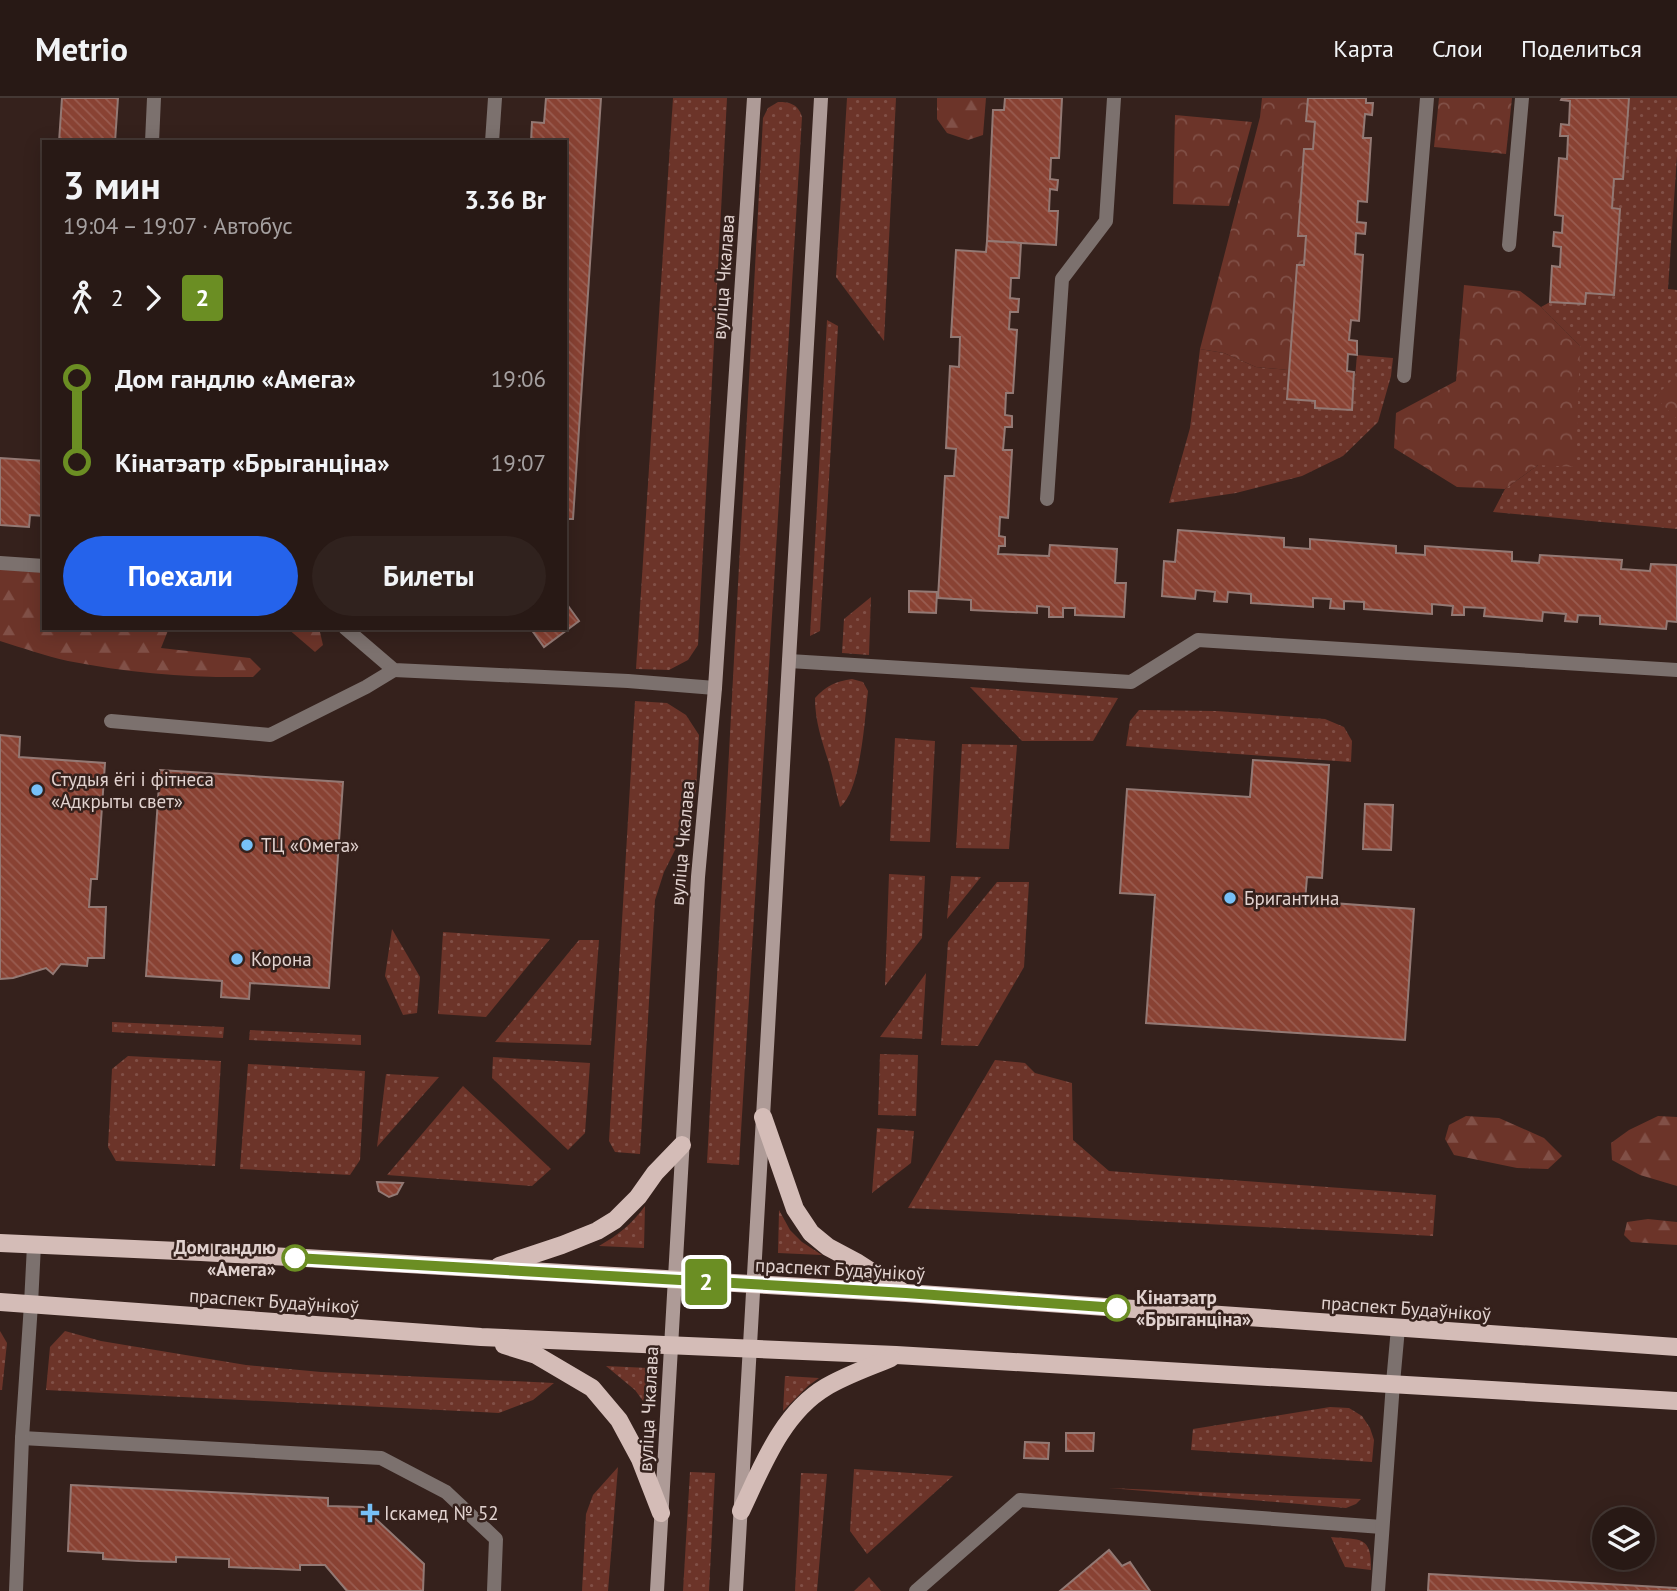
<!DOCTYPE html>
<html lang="ru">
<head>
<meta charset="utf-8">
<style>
  :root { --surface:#281915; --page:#30221e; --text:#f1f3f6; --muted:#a5a0a0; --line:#443834; --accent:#2563eb }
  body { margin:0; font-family:"PT Sans",sans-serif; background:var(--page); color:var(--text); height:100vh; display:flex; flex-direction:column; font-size:26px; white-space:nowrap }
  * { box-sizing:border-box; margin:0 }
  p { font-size:23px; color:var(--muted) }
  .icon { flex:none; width:38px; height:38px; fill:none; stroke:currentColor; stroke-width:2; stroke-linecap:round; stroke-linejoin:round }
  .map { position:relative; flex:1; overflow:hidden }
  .drawer { position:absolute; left:42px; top:42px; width:525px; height:490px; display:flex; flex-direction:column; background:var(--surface); border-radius:0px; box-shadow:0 4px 18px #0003,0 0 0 2px var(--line) }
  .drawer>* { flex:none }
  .badge { padding:0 14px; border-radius:5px; font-size:24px; line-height:46px }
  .fabs { position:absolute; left:1592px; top:1409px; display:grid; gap:14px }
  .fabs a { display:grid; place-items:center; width:63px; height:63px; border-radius:50%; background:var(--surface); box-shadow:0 4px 18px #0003,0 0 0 2px var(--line); font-size:35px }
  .map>.badge { position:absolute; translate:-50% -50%; box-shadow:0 0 0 4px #fff }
  .legs { display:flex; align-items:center; gap:10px; height:77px; padding:0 21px; font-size:23px }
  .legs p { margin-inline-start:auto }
  .summary { display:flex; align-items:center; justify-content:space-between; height:119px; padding:0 21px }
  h1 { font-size:38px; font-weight:700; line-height:52px }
  .action { display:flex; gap:14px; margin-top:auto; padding:14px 21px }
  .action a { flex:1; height:80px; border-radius:42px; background:var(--accent); color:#fff; font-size:28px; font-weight:700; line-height:80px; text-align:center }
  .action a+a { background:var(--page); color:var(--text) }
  ul { padding:0 21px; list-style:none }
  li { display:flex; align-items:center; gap:24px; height:84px; font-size:26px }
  li i { display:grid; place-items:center; width:10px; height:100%; margin:0 9px; background:currentColor }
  li i::after { content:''; width:18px; height:18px; margin:-9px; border:5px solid; border-radius:50%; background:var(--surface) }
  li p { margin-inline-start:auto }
  li:first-child i { background:linear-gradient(#0000 50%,currentColor 0) }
  li:last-child i { background:linear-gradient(currentColor 50%,#0000 0) }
  header { display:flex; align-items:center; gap:42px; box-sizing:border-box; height:98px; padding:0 35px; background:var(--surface); border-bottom:2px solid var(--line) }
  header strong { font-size:33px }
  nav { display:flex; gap:38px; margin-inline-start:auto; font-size:24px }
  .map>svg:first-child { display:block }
</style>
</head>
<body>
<header>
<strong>Metrio</strong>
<nav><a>Карта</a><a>Слои</a><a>Поделиться</a></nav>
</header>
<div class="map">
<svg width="1677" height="1493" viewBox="0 0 1677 1493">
  <defs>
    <pattern id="grass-dots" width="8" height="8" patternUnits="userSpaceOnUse" patternTransform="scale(1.75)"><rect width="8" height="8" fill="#6c3429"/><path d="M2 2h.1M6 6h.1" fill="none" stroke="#815047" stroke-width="1.8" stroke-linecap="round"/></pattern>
    <pattern id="forest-firs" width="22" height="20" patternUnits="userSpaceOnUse" patternTransform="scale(1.75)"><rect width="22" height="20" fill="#6c3429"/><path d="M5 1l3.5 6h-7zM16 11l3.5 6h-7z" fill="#815047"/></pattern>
    <pattern id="park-crowns" width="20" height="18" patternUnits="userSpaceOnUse" patternTransform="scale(1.75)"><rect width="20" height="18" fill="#6c3429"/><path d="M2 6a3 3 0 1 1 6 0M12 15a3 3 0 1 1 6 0" fill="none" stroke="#815047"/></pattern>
    <pattern id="building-back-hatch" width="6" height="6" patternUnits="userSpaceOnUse" patternTransform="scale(1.75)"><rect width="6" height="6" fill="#894233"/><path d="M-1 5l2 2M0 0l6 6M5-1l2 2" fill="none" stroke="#995c50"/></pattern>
  </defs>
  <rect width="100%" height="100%" fill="#35211c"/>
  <!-- grass -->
  <g fill="url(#grass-dots)">
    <path d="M 673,0 L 727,0 L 698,547 L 688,562 L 669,572 L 636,571 Z"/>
    <path d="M 847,0 L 896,0 L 884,243 L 836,179 Z"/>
    <path d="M 1629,0 L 1677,0 L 1677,58 L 1668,191 L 1677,192 L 1677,431 L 1493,414 L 1505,391 L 1538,367 L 1580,248 L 1541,209 L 1550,204 L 1584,206 L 1586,195 L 1614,196 L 1620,111 L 1612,110 L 1614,81 L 1623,81 Z"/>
    <path d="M 778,4 C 790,4 798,6 802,19 L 739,1067 L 707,1065 L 763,20 L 768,10 Z"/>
    <path d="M 827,222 L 838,228 L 820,533 L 810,538 Z"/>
    <path d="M 1200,251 L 1224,255 L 1256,269 L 1289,272 L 1287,301 L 1315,303 L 1315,310 L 1352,312 L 1357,257 L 1393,260 L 1391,278 L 1378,324 L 1343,358 L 1302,378 L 1236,395 L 1169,405 L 1190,330 Z"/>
    <path d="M 871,499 L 869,557 L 842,555 L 844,521 Z"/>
    <path d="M 852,581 L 863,584 L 868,593 C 865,619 861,693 840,709 C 836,694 833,680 829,665 C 822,643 815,624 815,600 C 826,588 836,583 852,581 Z"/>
    <path d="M 970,589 L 1118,600 L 1093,643 L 1022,643 Z"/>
    <path d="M 635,603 L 667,605 L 686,617 L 699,637 L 696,693 L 689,724 L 664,774 L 655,802 L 640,1056 L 615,1054 L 609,1043 Z"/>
    <path d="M 1139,612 L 1216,613 L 1325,621 L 1344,629 L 1352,643 L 1351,664 L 1126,648 L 1130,623 Z"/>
    <path d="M 895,640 L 935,643 L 930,744 L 890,743 Z"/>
    <path d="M 962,646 L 1017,647 L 1009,751 L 956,750 Z"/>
    <path d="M 889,776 L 925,778 L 922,840 L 885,888 Z"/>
    <path d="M 951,778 L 981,779 L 947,821 Z"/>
    <path d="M 997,784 L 1029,784 L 1024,869 L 978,948 L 941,947 L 948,844 Z"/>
    <path d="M 392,831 L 420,879 L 417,915 L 403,917 L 385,878 Z"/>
    <path d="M 443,834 L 550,841 L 486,919 L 438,916 Z"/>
    <path d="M 579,842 L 599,842 L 591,947 L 495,944 Z"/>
    <path d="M 926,875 L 922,941 L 880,939 Z"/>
    <path d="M 112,924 L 224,929 L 223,940 L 112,934 Z"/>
    <path d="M 250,932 L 361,937 L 361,947 L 249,942 Z"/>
    <path d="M 880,956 L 918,957 L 916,1018 L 878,1017 Z"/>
    <path d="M 128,958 L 221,963 L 215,1068 L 116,1063 L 108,1049 L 112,971 Z"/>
    <path d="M 493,959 L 590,965 L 585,1035 L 568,1052 L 492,980 Z"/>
    <path d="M 995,962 L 1025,965 L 1035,975 L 1072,985 L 1073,1042 L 1109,1073 L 1436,1097 L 1433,1138 L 908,1110 Z"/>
    <path d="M 248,966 L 365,973 L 360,1062 L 350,1077 L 240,1071 Z"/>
    <path d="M 386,976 L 439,979 L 377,1049 Z"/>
    <path d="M 463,988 L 551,1071 L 532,1088 L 387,1077 Z"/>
    <path d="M 877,1030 L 914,1033 L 911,1065 L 872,1095 Z"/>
    <path d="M 645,1108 L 644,1150 L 599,1148 C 618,1137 632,1126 645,1108 Z"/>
    <path d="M 779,1112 L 790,1132 L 802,1144 L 822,1157 L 778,1155 Z"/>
    <path d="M 0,1233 L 7,1245 L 2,1292 L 0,1292 Z"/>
    <path d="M 65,1233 L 101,1243 L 246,1267 L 321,1274 L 554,1285 L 533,1302 L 499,1315 L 46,1292 L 50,1249 Z"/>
    <path d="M 606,1268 L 648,1270 L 646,1307 L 635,1292 Z"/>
    <path d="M 785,1278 L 819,1280 L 808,1288 L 783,1313 Z"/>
    <path d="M 1330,1309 L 1349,1310 L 1362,1318 L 1370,1330 L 1374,1342 L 1372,1364 L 1191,1352 L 1193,1331 Z"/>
    <path d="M 618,1369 L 608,1493 L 582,1493 L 586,1416 L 593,1397 Z"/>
    <path d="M 854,1371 L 953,1378 L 867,1456 L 850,1433 Z"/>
    <path d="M 690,1374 L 715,1375 L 709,1493 L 683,1493 Z"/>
    <path d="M 801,1375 L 827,1376 L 817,1493 L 795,1493 Z"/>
    <path d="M 1109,1390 L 1361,1401 L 1356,1406 L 1346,1410 Z"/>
    <path d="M 1331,1439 C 1360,1442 1372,1437 1371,1472 L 1345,1469 Z"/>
    <path d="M 869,1479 L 881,1493 L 854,1493 Z"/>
  </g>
  <!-- forest -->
  <g fill="url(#forest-firs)">
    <path d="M 937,0 L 986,0 L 983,37 L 968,42 L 947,35 L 937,21 Z"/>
    <path d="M 0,470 L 44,474 L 44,530 L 169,530 L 161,550 L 250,560 L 261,571 L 253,579 C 191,580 129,575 68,563 C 45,558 23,550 0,543 Z"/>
    <path d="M 287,530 L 319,530 L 323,547 L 315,554 Z"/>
    <path d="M 1466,1018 L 1499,1020 L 1544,1040 L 1562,1058 L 1548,1071 L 1517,1070 L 1454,1057 L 1445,1041 L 1449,1027 Z"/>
    <path d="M 1658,1018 L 1677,1019 L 1677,1088 L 1640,1077 L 1612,1062 L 1611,1045 L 1629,1032 Z"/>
    <path d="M 1648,1121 L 1677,1124 L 1677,1147 L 1631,1144 L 1624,1137 L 1627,1124 Z"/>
  </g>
  <!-- park -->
  <g fill="url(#park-crowns)">
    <path d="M 1262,0 L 1308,0 L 1306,23 L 1315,24 L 1313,51 L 1304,51 L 1298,137 L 1306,138 L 1304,167 L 1297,167 L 1289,272 L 1256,269 L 1224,255 L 1200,251 L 1260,19 Z"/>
    <path d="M 1439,0 L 1512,0 L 1506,56 L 1434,49 Z"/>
    <path d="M 1175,17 L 1252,24 L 1229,108 L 1173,106 Z"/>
    <path d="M 1464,187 L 1520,193 L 1541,209 L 1580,248 L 1576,369 L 1538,367 L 1505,391 L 1457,389 L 1394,350 L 1396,315 L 1456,283 Z"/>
    <path d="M 1677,277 L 1677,321 L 1655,299 Z"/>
  </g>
  <!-- building -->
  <g fill="url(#building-back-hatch)" stroke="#937974" stroke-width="2">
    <path d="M 62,0 L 118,0 L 115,44 L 59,44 Z"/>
    <path d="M 546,0 L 601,0 L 573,421 L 565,421 L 565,44 L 531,44 L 532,24 L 544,25 Z"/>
    <path d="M 1005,0 L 1062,0 L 1059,60 L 1051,60 L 1050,81 L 1058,82 L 1057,92 L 1050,91 L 1049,113 L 1058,113 L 1056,147 L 987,143 L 993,12 L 1004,12 Z"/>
    <path d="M 1308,0 L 1366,0 L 1366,5 L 1373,5 L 1372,17 L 1365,16 L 1363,40 L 1371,40 L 1367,104 L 1358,103 L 1357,124 L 1366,125 L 1365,136 L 1356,135 L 1355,156 L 1363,157 L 1359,223 L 1351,222 L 1349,242 L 1357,243 L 1357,257 L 1348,256 L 1347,273 L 1354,274 L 1352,312 L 1315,310 L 1315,303 L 1287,301 L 1297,167 L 1304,167 L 1306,138 L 1298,138 L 1304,51 L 1313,51 L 1315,24 L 1306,23 Z"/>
    <path d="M 1562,0 L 1629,0 L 1623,81 L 1614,81 L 1612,110 L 1620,111 L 1614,197 L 1586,195 L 1585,206 L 1550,204 L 1552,168 L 1560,169 L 1561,149 L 1553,148 L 1554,134 L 1562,135 L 1563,118 L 1555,117 L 1559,60 L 1567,61 L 1568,38 L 1560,38 L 1561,26 L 1569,27 L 1570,3 L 1561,2 Z"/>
    <path d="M 987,143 L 1021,145 L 1019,180 L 1011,180 L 1010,200 L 1019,201 L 1018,214 L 1010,214 L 1009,231 L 1017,232 L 1013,295 L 1006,295 L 1005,317 L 1012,318 L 1012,329 L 1005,329 L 1003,352 L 1012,352 L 1008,420 L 1000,419 L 999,438 L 1005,439 L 1005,448 L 999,448 L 998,456 L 1049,458 L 1050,447 L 1117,451 L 1115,485 L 1126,485 L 1124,519 L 1075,517 L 1075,510 L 1063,510 L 1063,519 L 1049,519 L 1049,509 L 1037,508 L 1037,515 L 971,512 L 971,502 L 938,500 L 945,378 L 954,378 L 956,351 L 946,350 L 950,268 L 959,269 L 960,239 L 951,239 L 956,152 L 986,154 Z"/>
    <path d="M 0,360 L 44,363 L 44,418 L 30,417 L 29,429 L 0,427 Z"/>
    <path d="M 1178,432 L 1284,440 L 1284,449 L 1310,451 L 1310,441 L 1396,448 L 1396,455 L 1425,457 L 1425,448 L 1512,454 L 1512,463 L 1539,465 L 1540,457 L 1622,462 L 1621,471 L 1650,473 L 1651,466 L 1677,467 L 1677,524 L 1667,523 L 1666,531 L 1600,526 L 1600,518 L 1578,517 L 1577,524 L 1565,523 L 1566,516 L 1543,514 L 1542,523 L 1484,518 L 1485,510 L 1464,509 L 1464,517 L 1452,517 L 1453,508 L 1432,506 L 1432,516 L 1364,511 L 1364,504 L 1344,503 L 1344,511 L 1330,510 L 1331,501 L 1313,500 L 1313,509 L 1251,505 L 1251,496 L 1228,494 L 1227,504 L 1214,503 L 1215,494 L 1196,492 L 1195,501 L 1162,498 L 1164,463 L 1175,464 Z"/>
    <path d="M 909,493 L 937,494 L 936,515 L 909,514 Z"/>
    <path d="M 566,505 L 579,523 L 544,549 L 531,531 L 565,530 Z"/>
    <path d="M 0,637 L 20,639 L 19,659 L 105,665 L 97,781 L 91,781 L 89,809 L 106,809 L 104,860 L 88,860 L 87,868 L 61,866 L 53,876 L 46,870 L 13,880 L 0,881 Z"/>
    <path d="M 1253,662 L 1329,667 L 1322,780 L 1307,779 L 1305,803 L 1414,811 L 1405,942 L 1146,925 L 1155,797 L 1120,795 L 1127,691 L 1250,699 Z"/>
    <path d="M 160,672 L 343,684 L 329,890 L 250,885 L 249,901 L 221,899 L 222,883 L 146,878 Z"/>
    <path d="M 1365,706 L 1393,707 L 1391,752 L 1363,751 Z"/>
    <path d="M 377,1084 L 403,1085 L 397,1096 L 389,1099 L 379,1093 Z"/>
    <path d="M 1066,1335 L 1094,1335 L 1093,1353 L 1066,1353 Z"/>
    <path d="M 1025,1344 L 1049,1345 L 1048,1361 L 1024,1360 Z"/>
    <path d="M 71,1387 L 328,1400 L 328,1408 L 363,1409 L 424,1466 L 423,1493 L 347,1493 L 325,1467 L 300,1467 L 300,1472 L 229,1469 L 229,1461 L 176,1459 L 176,1464 L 139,1463 L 103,1461 L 103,1455 L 68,1453 Z"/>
    <path d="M 1109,1452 L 1122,1468 L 1130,1464 L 1150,1493 L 1060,1493 Z"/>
    <path d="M 1429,1476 L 1677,1490 L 1677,1493 L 1428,1493 Z"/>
  </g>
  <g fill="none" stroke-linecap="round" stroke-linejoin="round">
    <!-- service -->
    <g stroke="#7c716e" stroke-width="14">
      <path d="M 152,44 L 154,0"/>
      <path d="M 492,44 L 495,0"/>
      <path d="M 1509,147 L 1522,0"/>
      <path d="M 1404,278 L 1427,0"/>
      <path d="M 1047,401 L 1062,181 L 1106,123 L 1114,0"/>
      <path d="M 0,465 L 44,468"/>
      <path d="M 345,530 L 394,572 L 628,583 L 715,590"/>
      <path d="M 789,563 L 1131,584 L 1198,542 L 1677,572"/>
      <path d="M 111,623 L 270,637 L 366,589 L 394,572"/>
      <path d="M 22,1340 L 381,1360 L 446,1394 L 496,1441 L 494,1493"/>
      <path d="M 16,1493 L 22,1340 L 31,1206"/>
      <path d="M 916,1493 L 1020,1402 L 1382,1429"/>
      <path d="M 1378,1493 L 1393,1285"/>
    </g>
    <!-- minor -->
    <g stroke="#7c716e" stroke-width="14">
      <path d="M 31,1206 L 34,1147"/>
      <path d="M 1393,1285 L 1398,1230"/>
    </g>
    <!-- secondary -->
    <g stroke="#ae9b97" stroke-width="14">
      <path d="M 657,1493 L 698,779 L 715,590 L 754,0"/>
      <path d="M 736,1493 L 821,0"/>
    </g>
    <!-- primary -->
    <g stroke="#d4bcb7" stroke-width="18">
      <path d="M 763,1019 L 795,1111 L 811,1135 L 828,1149 L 858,1165 L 903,1194"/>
      <path d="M 0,1145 L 201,1154 L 906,1195 L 1677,1249"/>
      <path d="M 499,1168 L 562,1147 L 597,1133 L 615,1122 L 638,1099 L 655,1075 L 682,1047"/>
      <path d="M 0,1204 L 481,1239 L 896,1257 L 1677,1303"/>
      <path d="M 504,1247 L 536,1257 L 592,1290 L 619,1322 L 640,1361 L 661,1415"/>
      <path d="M 741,1413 C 762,1369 782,1315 826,1289 C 846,1277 870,1269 891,1260"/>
    </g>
  </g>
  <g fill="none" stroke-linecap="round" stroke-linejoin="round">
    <defs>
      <path id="line-1" d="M 295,1160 L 906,1195 L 1117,1210"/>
    </defs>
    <!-- line-1 casing -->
    <use href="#line-1" stroke="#fff" stroke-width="16"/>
    <!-- line-1 -->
    <use href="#line-1" stroke="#6b8e23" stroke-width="10"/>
  </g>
  <!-- markers -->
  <g fill="#77c0f7" stroke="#35211c" stroke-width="2.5">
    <circle cx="37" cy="692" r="7"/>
    <circle cx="247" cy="747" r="7"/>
    <circle cx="1230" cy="800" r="7"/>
    <circle cx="237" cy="861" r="7"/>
    <path d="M366.5 1404.5h7v7h7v7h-7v7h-7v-7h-7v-7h7z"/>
  </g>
  <g fill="#fff" stroke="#6b8e23" stroke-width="3.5">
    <circle cx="295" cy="1160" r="12"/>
    <circle cx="1117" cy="1210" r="12"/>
  </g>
  <g text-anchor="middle" stroke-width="5" stroke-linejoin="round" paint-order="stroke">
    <!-- street labels -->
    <g font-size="19" fill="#e1d2cf" stroke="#35211c">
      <text transform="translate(723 179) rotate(-86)" y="7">вуліца Чкалава</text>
      <text transform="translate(682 745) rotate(-85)" y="7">вуліца Чкалава</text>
      <text transform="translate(840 1171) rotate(3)" y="7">праспект Будаўнікоў</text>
      <text transform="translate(274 1203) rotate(4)" y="7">праспект Будаўнікоў</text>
      <text transform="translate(1406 1210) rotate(4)" y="7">праспект Будаўнікоў</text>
      <text transform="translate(648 1311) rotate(-87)" y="7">вуліца Чкалава</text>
    </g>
    <!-- poi labels -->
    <g font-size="19" fill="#e1d2cf" stroke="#35211c" text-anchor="start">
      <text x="51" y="688">Студыя ёгі і фітнеса<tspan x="51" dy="22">«Адкрыты свет»</tspan></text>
      <text x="261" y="754">ТЦ «Омега»</text>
      <text x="1244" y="807">Бригантина</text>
      <text x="251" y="868">Корона</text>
      <text x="384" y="1422">Іскамед № 52</text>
    </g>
    <!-- stop labels -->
    <g font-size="19" font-weight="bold" fill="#e1d2cf" stroke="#35211c" text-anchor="end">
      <text x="276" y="1156">Дом гандлю<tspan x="276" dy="22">«Амега»</tspan></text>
      <text x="1136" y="1206" text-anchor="start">Кінатэатр<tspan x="1136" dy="22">«Брыганціна»</tspan></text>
    </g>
  </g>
</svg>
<div class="fabs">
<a><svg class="icon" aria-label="layers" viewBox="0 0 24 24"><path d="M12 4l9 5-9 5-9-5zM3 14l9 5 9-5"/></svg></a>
</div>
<b class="badge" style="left:706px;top:1184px;background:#6b8e23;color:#fff">2</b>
<section class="drawer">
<div class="summary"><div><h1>3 мин</h1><p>19:04 – 19:07 · Автобус</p></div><b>3.36 Br</b></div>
<div class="legs"><svg class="icon" aria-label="walk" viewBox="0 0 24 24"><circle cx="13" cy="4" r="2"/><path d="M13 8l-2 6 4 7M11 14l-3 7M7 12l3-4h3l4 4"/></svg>2<svg class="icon" aria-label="forward" viewBox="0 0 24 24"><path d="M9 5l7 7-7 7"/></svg><b class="badge" style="background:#6b8e23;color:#fff">2</b></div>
<ul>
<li><i style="color:#6b8e23"></i><b>Дом гандлю «Амега»</b><p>19:06</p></li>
<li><i style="color:#6b8e23"></i><b>Кінатэатр «Брыганціна»</b><p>19:07</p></li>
</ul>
<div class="action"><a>Поехали</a><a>Билеты</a></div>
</section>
</div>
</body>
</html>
